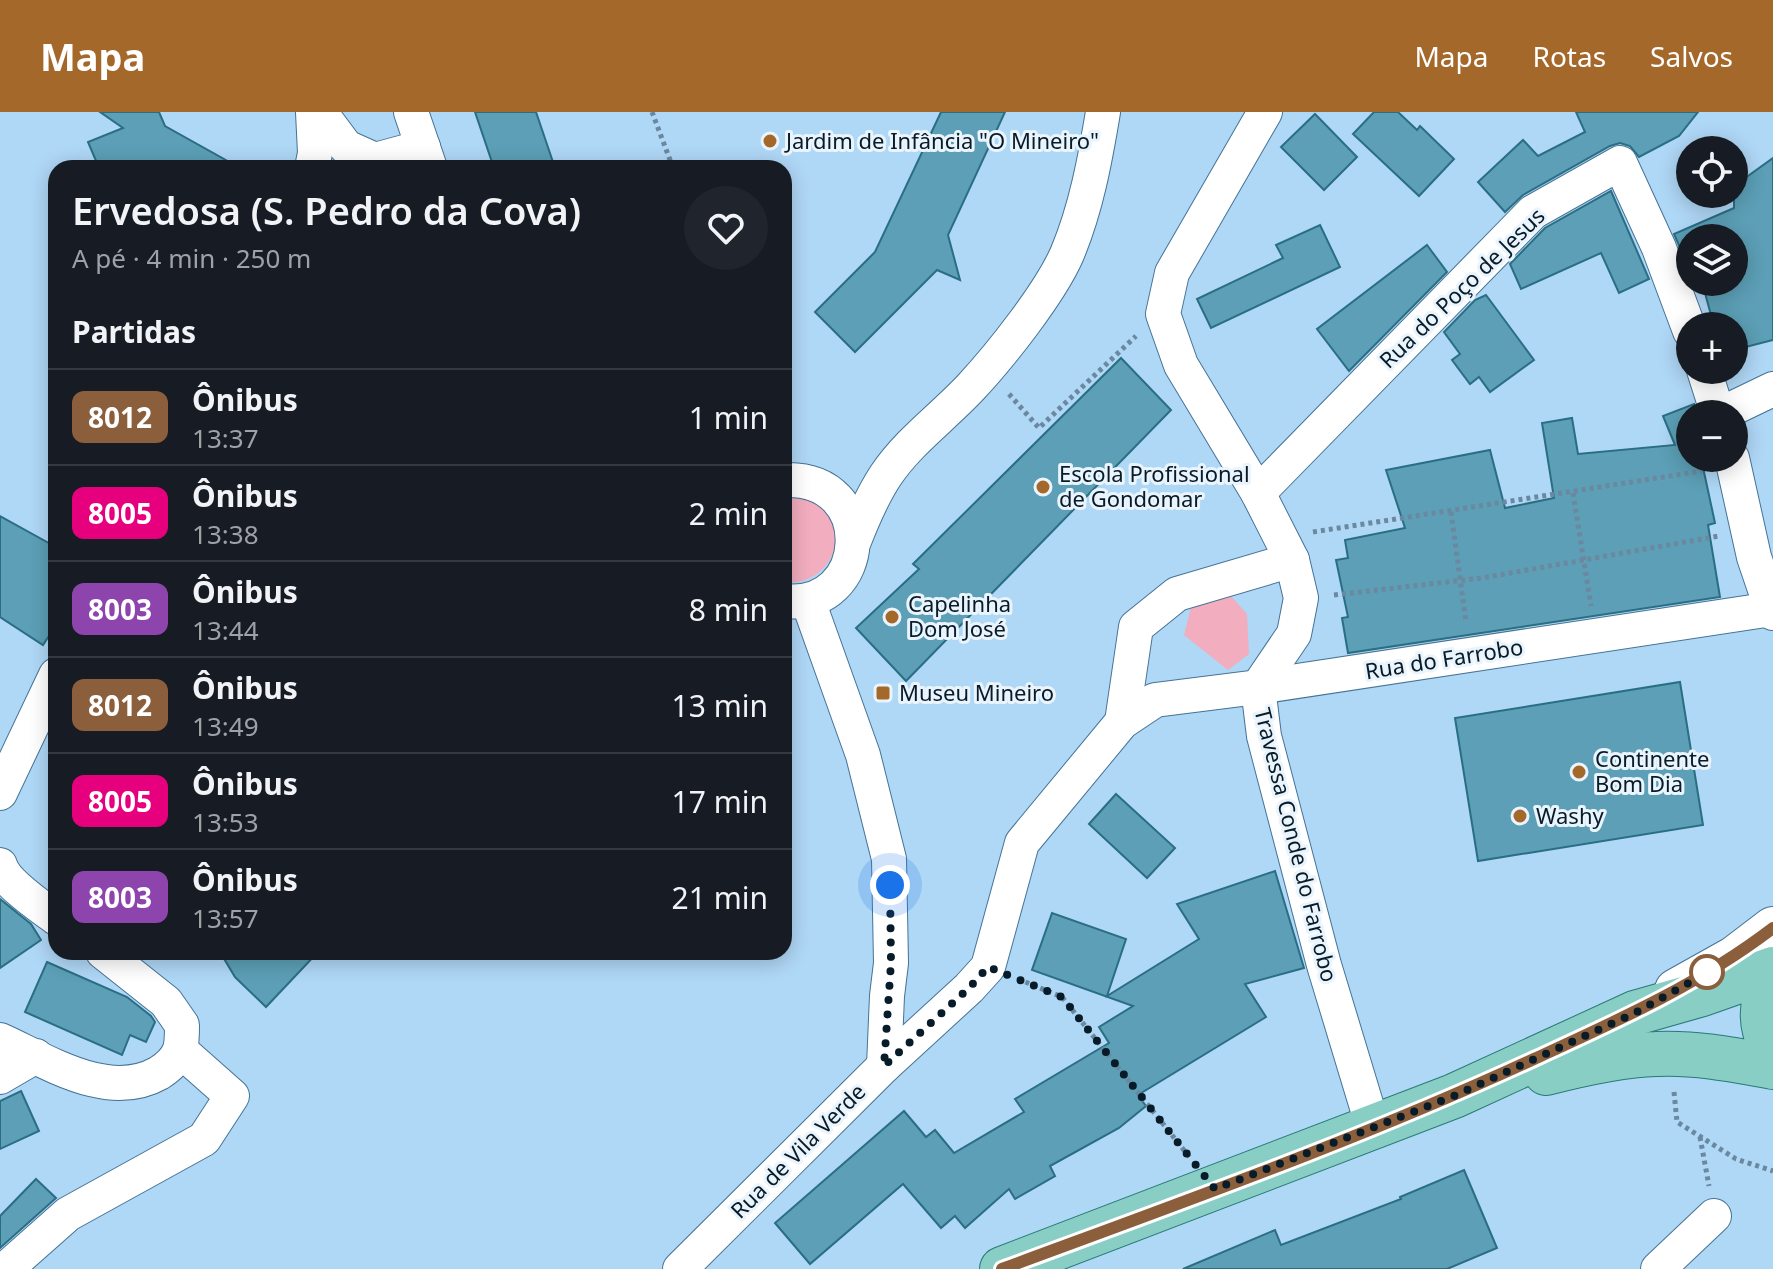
<!DOCTYPE html>
<html lang="pt">
<head>
<meta charset="utf-8">
<style>
  :root { --surface:#171b24; --page:#20242c; --text:#f1f3f6; --muted:#9ea1a6; --line:#363941; --accent:#a5682b }
  body { margin:0; font-family:"Noto Sans",sans-serif; background:var(--page); color:var(--text); height:100vh; display:flex; flex-direction:column; font-size:30px; white-space:nowrap }
  * { box-sizing:border-box; margin:0 }
  p { font-size:26px; color:var(--muted) }
  .icon { flex:none; width:44px; height:44px; fill:none; stroke:currentColor; stroke-width:2; stroke-linecap:round; stroke-linejoin:round }
  .map { position:relative; flex:1; overflow:hidden }
  .sheet { position:absolute; left:48px; top:48px; width:744px; height:800px; display:flex; flex-direction:column; background:var(--surface); border-radius:24px; box-shadow:0 4px 20px #0003 }
  .sheet>* { flex:none }
  .badge { padding:0 16px; border-radius:12px; font-size:28px; line-height:52px }
  .fabs { position:absolute; left:1676px; top:24px; display:grid; gap:16px }
  .fabs a { display:grid; place-items:center; width:72px; height:72px; border-radius:50%; background:var(--surface); box-shadow:0 4px 20px #0003; font-size:40px }
  .you { position:absolute; width:40px; height:40px; margin:-20px; border:6px solid #fff; border-radius:50%; background:#1a73e8; box-shadow:0 0 0 12px #1a73e833 }
  .map>.badge { position:absolute; translate:-50% -50%; box-shadow:0 0 0 4px #fff }
  h2 { padding:0 24px; font-size:30px; line-height:72px }
  .round { display:grid; place-items:center; flex:none; width:84px; height:84px; border-radius:42px; background:var(--page) }
  .overview { display:flex; align-items:center; justify-content:space-between; height:136px; padding:0 24px }
  h1 { font-size:38px; font-weight:600; line-height:60px }
  ul { padding:0; list-style:none }
  li { display:flex; align-items:center; gap:24px; height:96px; padding:0 24px; border-top:2px solid var(--line) }
  li div { flex:1 }
  li b { display:block; font-size:30px }
  li em { font-style:normal }
  li .badge { min-width:88px; font-weight:700; text-align:center }
  header { display:flex; align-items:center; gap:48px; box-sizing:border-box; height:112px; padding:0 40px; background:var(--accent); color:#fff }
  header strong { font-size:38px }
  nav { display:flex; gap:44px; margin-inline-start:auto; font-size:28px }
  .map>svg:first-child { display:block }
</style>
</head>
<body>
<header>
<strong>Mapa</strong>
<nav><a>Mapa</a><a>Rotas</a><a>Salvos</a></nav>
</header>
<div class="map">
<svg width="1773" height="1157" viewBox="0 0 1773 1157">
  <rect width="100%" height="100%" fill="#afd7f6"/>
  <!-- green -->
  <g fill="#f2adbe">
    <path d="M 784,385 C 794,386 807,386 815,391 C 856,416 831,476 784,470 Z"/>
    <path d="M 1229,482 L 1247,502 L 1249,542 L 1228,558 L 1184,523 L 1191,495 Z"/>
  </g>
  <!-- building -->
  <g fill="#5c9fb6" stroke="#2a6e84" stroke-width="2">
    <path d="M 100,0 L 159,0 L 165,14 L 240,56 L 99,56 L 88,30 L 123,16 Z"/>
    <path d="M 475,0 L 536,0 L 555,56 L 494,56 Z"/>
    <path d="M 941,0 L 1005,0 L 948,123 L 960,168 L 937,158 L 855,240 L 815,200 L 875,140 Z"/>
    <path d="M 1374,0 L 1398,0 L 1417,18 L 1420,14 L 1454,47 L 1419,84 L 1353,22 Z"/>
    <path d="M 1576,0 L 1698,0 L 1679,24 L 1639,45 L 1630,34 L 1620,31 L 1610,34 L 1523,83 L 1505,100 L 1478,70 L 1523,28 L 1538,44 L 1585,20 Z"/>
    <path d="M 1315,2 L 1357,45 L 1324,78 L 1281,35 Z"/>
    <path d="M 1773,46 L 1773,228 L 1734,238 L 1734,214 L 1714,214 L 1702,170 L 1734,170 L 1734,126 L 1690,126 L 1689,156 L 1674,122 L 1734,96 L 1734,74 Z"/>
    <path d="M 1611,79 L 1649,167 L 1619,181 L 1601,141 L 1521,177 L 1510,152 L 1545,116 Z"/>
    <path d="M 1320,113 L 1340,155 L 1211,216 L 1197,187 L 1283,146 L 1276,133 Z"/>
    <path d="M 1427,133 L 1447,160 L 1349,259 L 1317,217 Z"/>
    <path d="M 1486,183 L 1534,248 L 1490,280 L 1479,265 L 1470,272 L 1452,248 L 1460,242 L 1444,220 L 1475,188 Z"/>
    <path d="M 1121,246 L 1171,298 L 906,569 L 856,516 L 919,457 L 913,452 Z"/>
    <path d="M 1694,292 L 1697,302 L 1690,302 L 1690,346 L 1701,346 L 1715,411 L 1708,413 L 1720,485 L 1348,541 L 1342,506 L 1348,505 L 1336,448 L 1348,446 L 1345,428 L 1405,416 L 1386,358 L 1490,338 L 1505,396 L 1554,386 L 1542,311 L 1572,306 L 1578,342 L 1675,333 L 1663,304 Z"/>
    <path d="M 0,404 L 56,435 L 56,513 L 43,533 L 0,505 Z"/>
    <path d="M 1680,570 L 1703,713 L 1478,749 L 1455,606 Z"/>
    <path d="M 1116,682 L 1175,736 L 1147,766 L 1089,712 Z"/>
    <path d="M 1275,759 L 1304,856 L 1245,872 L 1266,905 L 1138,983 L 1146,994 L 1119,1016 L 1050,1054 L 1055,1064 L 1015,1087 L 1009,1077 L 965,1116 L 955,1104 L 941,1116 L 903,1072 L 810,1152 L 775,1111 L 904,999 L 926,1025 L 935,1018 L 954,1041 L 1024,1000 L 1015,987 L 1109,931 L 1099,915 L 1133,894 L 1032,858 L 1052,801 L 1126,827 L 1107,884 L 1199,827 L 1177,792 Z"/>
    <path d="M 0,787 L 31,812 L 41,828 L 0,856 Z"/>
    <path d="M 220,840 L 318,840 L 266,895 L 235,865 Z"/>
    <path d="M 47,850 L 127,885 L 151,904 L 155,910 L 146,930 L 130,923 L 122,943 L 25,900 Z"/>
    <path d="M 21,979 L 39,1019 L 0,1037 L 0,989 Z"/>
    <path d="M 1464,1058 L 1497,1136 L 1447,1157 L 1183,1157 L 1275,1118 L 1281,1133 L 1401,1087 L 1400,1085 Z"/>
    <path d="M 36,1067 L 56,1086 L 0,1136 L 0,1104 Z"/>
  </g>
  <g fill="none" stroke-linecap="round" stroke-linejoin="round">
    <defs>
      <g id="minor">
        <path d="M 320,0 L 346,35 L 375,48 L 423,35"/>
        <path d="M 411,0 L 430,56"/>
        <path d="M 1265,0 L 1172,161 L 1163,202 L 1181,253 L 1258,381 L 1292,448 L 1301,486 L 1294,522 L 1258,575 L 1264,624 L 1324,853 L 1373,1015"/>
        <path d="M 312,56 L 315,41 L 313,0"/>
        <path d="M 1704,258 L 1718,302"/>
        <path d="M 1721,302 L 1773,277"/>
        <path d="M 1732,346 L 1754,445 L 1773,501"/>
        <path d="M 784,368 C 880,364 871,499 784,489"/>
        <path d="M 1258,381 L 1533,100 L 1620,51 L 1659,136 L 1690,219"/>
        <path d="M 854,429 C 863,406 872,384 886,363 C 909,329 943,305 971,275 C 1000,244 1050,181 1067,142 C 1086,97 1095,48 1103,0"/>
        <path d="M 808,489 L 863,643 L 889,747 L 891,851 L 887,884 L 884,954"/>
        <path d="M 1122,610 L 1136,515 L 1177,482 L 1292,448"/>
        <path d="M 0,681 L 56,563"/>
        <path d="M 0,753 C 5,771 40,794 56,806"/>
        <path d="M 0,928 C 47,949 108,990 159,961 C 167,956 176,948 180,938 C 182,931 182,921 182,913 L 166,890 L 103,840"/>
        <path d="M 0,965 L 36,944"/>
        <path d="M 6,1157 L 68,1102 L 204,1027 L 232,984 L 180,938"/>
        <path d="M 680,1157 L 884,954 L 969,876 L 988,855 L 1022,731 L 1122,610 L 1155,588 L 1258,575 L 1772,497"/>
        <path d="M 1658,1157 L 1714,1104"/>
      </g>
      <path id="tertiary" d="M 1676,878 L 1735,845 L 1773,816"/>
      <g id="primary">
        <path d="M 1773,869 C 1758,893 1760,915 1773,940"/>
        <path d="M 1546,961 C 1581,952 1620,943 1656,942 C 1695,940 1735,948 1773,955"/>
        <path d="M 1002,1157 L 1454,984 L 1635,901 L 1702,882 L 1773,857"/>
      </g>
    </defs>
    <!-- minor casing -->
    <use href="#minor" stroke="#457396" stroke-width="36"/>
    <!-- tertiary casing -->
    <use href="#tertiary" stroke="#457396" stroke-width="44"/>
    <!-- primary casing -->
    <use href="#primary" stroke="#277a75" stroke-width="46"/>
    <!-- path -->
    <g stroke="#6a89a1" stroke-width="5" stroke-dasharray="4 4" stroke-linecap="butt">
      <path d="M 652,0 L 673,56"/>
      <path d="M 1009,282 L 1039,316 L 1136,224"/>
      <path d="M 1573,381 L 1591,494"/>
      <path d="M 1451,400 L 1466,510"/>
      <path d="M 1313,420 L 1702,359"/>
      <path d="M 1334,483 L 1482,466 L 1719,424"/>
      <path d="M 1018,867 L 1062,885 L 1191,1047"/>
      <path d="M 1674,980 L 1677,1010 L 1736,1047 L 1773,1059"/>
      <path d="M 1700,1025 L 1709,1074"/>
    </g>
    <!-- minor -->
    <use href="#minor" stroke="#fff" stroke-width="34"/>
    <!-- tertiary -->
    <use href="#tertiary" stroke="#fff" stroke-width="42"/>
    <!-- primary -->
    <use href="#primary" stroke="#88cec5" stroke-width="44"/>
  </g>
  <g fill="none" stroke-linecap="round" stroke-linejoin="round">
    <defs>
      <path id="line" d="M 1002,1157 C 1180,1091 1361,1027 1534,947 C 1617,909 1700,872 1773,816"/>
    </defs>
    <!-- line casing -->
    <use href="#line" stroke="#fff" stroke-width="18"/>
    <!-- line -->
    <use href="#line" stroke="#8b5e3c" stroke-width="12"/>
    <!-- walk -->
    <path stroke="#081b29" stroke-width="8" stroke-dasharray="0 14.4" d="M 890,773 L 891,851 L 884,954 L 969,876 L 988,855 L 1062,885 L 1215,1077 L 1454,984 L 1635,901 L 1710,859 L 1707,860"/>
  </g>
  <!-- markers -->
  <g fill="#a5682b" stroke="#eaf4fc" stroke-width="3">
    <circle cx="770" cy="29" r="8"/>
    <circle cx="1043" cy="375" r="8"/>
    <circle cx="892" cy="505" r="8"/>
    <rect x="875" y="573" width="16" height="16" rx="4"/>
    <circle cx="1579" cy="660" r="8"/>
    <circle cx="1520" cy="704" r="8"/>
  </g>
  <circle fill="#fff" stroke="#8b5e3c" stroke-width="4" cx="1707" cy="860" r="16"/>
  <g text-anchor="middle" stroke-width="6" stroke-linejoin="round" paint-order="stroke">
    <!-- poi labels -->
    <g font-size="22" fill="#081b29" stroke="#eaf4fc" text-anchor="start">
      <text x="786" y="37">Jardim de Infância "O Mineiro"</text>
      <text x="1059" y="370">Escola Profissional<tspan x="1059" dy="25">de Gondomar</tspan></text>
      <text x="908" y="500">Capelinha<tspan x="908" dy="25">Dom José</tspan></text>
      <text x="899" y="589">Museu Mineiro</text>
      <text x="1595" y="655">Continente<tspan x="1595" dy="25">Bom Dia</tspan></text>
      <text x="1536" y="712">Washy</text>
    </g>
    <!-- street labels -->
    <g font-size="22" fill="#081b29" stroke="#eaf4fc">
      <text transform="translate(1462 176) rotate(-44)" y="8">Rua do Poço de Jesus</text>
      <text transform="translate(1444 547) rotate(-9)" y="8">Rua do Farrobo</text>
      <text transform="translate(1296 733) rotate(76)" y="8">Travessa Conde do Farrobo</text>
      <text transform="translate(798 1039) rotate(-45)" y="8">Rua de Vila Verde</text>
    </g>
  </g>
</svg>
<div class="fabs">
<a><svg class="icon" aria-label="locate" viewBox="0 0 24 24"><circle cx="12" cy="12" r="6"/><path d="M12 2v4M12 18v4M2 12h4M18 12h4"/></svg></a>
<a><svg class="icon" aria-label="layers" viewBox="0 0 24 24"><path d="M12 4l9 5-9 5-9-5zM3 14l9 5 9-5"/></svg></a>
<a>+</a>
<a>−</a>
</div>
<div class="you" style="left:890px;top:773px"></div>
<section class="sheet">
<div class="overview"><div><h1>Ervedosa (S. Pedro da Cova)</h1><p>A pé · 4 min · 250 m</p></div><a class="round"><svg class="icon" aria-label="heart" viewBox="0 0 24 24"><path d="M12 20l-8-8c-3-5 5-10 8-4 3-6 11-1 8 4z"/></svg></a></div>
<h2>Partidas</h2>
<ul>
<li><span class="badge" style="background:#8b5e3c;color:#fff">8012</span><div><b>Ônibus</b><p>13:37</p></div><em>1 min</em></li>
<li><span class="badge" style="background:#e6007e;color:#fff">8005</span><div><b>Ônibus</b><p>13:38</p></div><em>2 min</em></li>
<li><span class="badge" style="background:#8e44ad;color:#fff">8003</span><div><b>Ônibus</b><p>13:44</p></div><em>8 min</em></li>
<li><span class="badge" style="background:#8b5e3c;color:#fff">8012</span><div><b>Ônibus</b><p>13:49</p></div><em>13 min</em></li>
<li><span class="badge" style="background:#e6007e;color:#fff">8005</span><div><b>Ônibus</b><p>13:53</p></div><em>17 min</em></li>
<li><span class="badge" style="background:#8e44ad;color:#fff">8003</span><div><b>Ônibus</b><p>13:57</p></div><em>21 min</em></li>
</ul>
</section>
</div>
</body>
</html>
